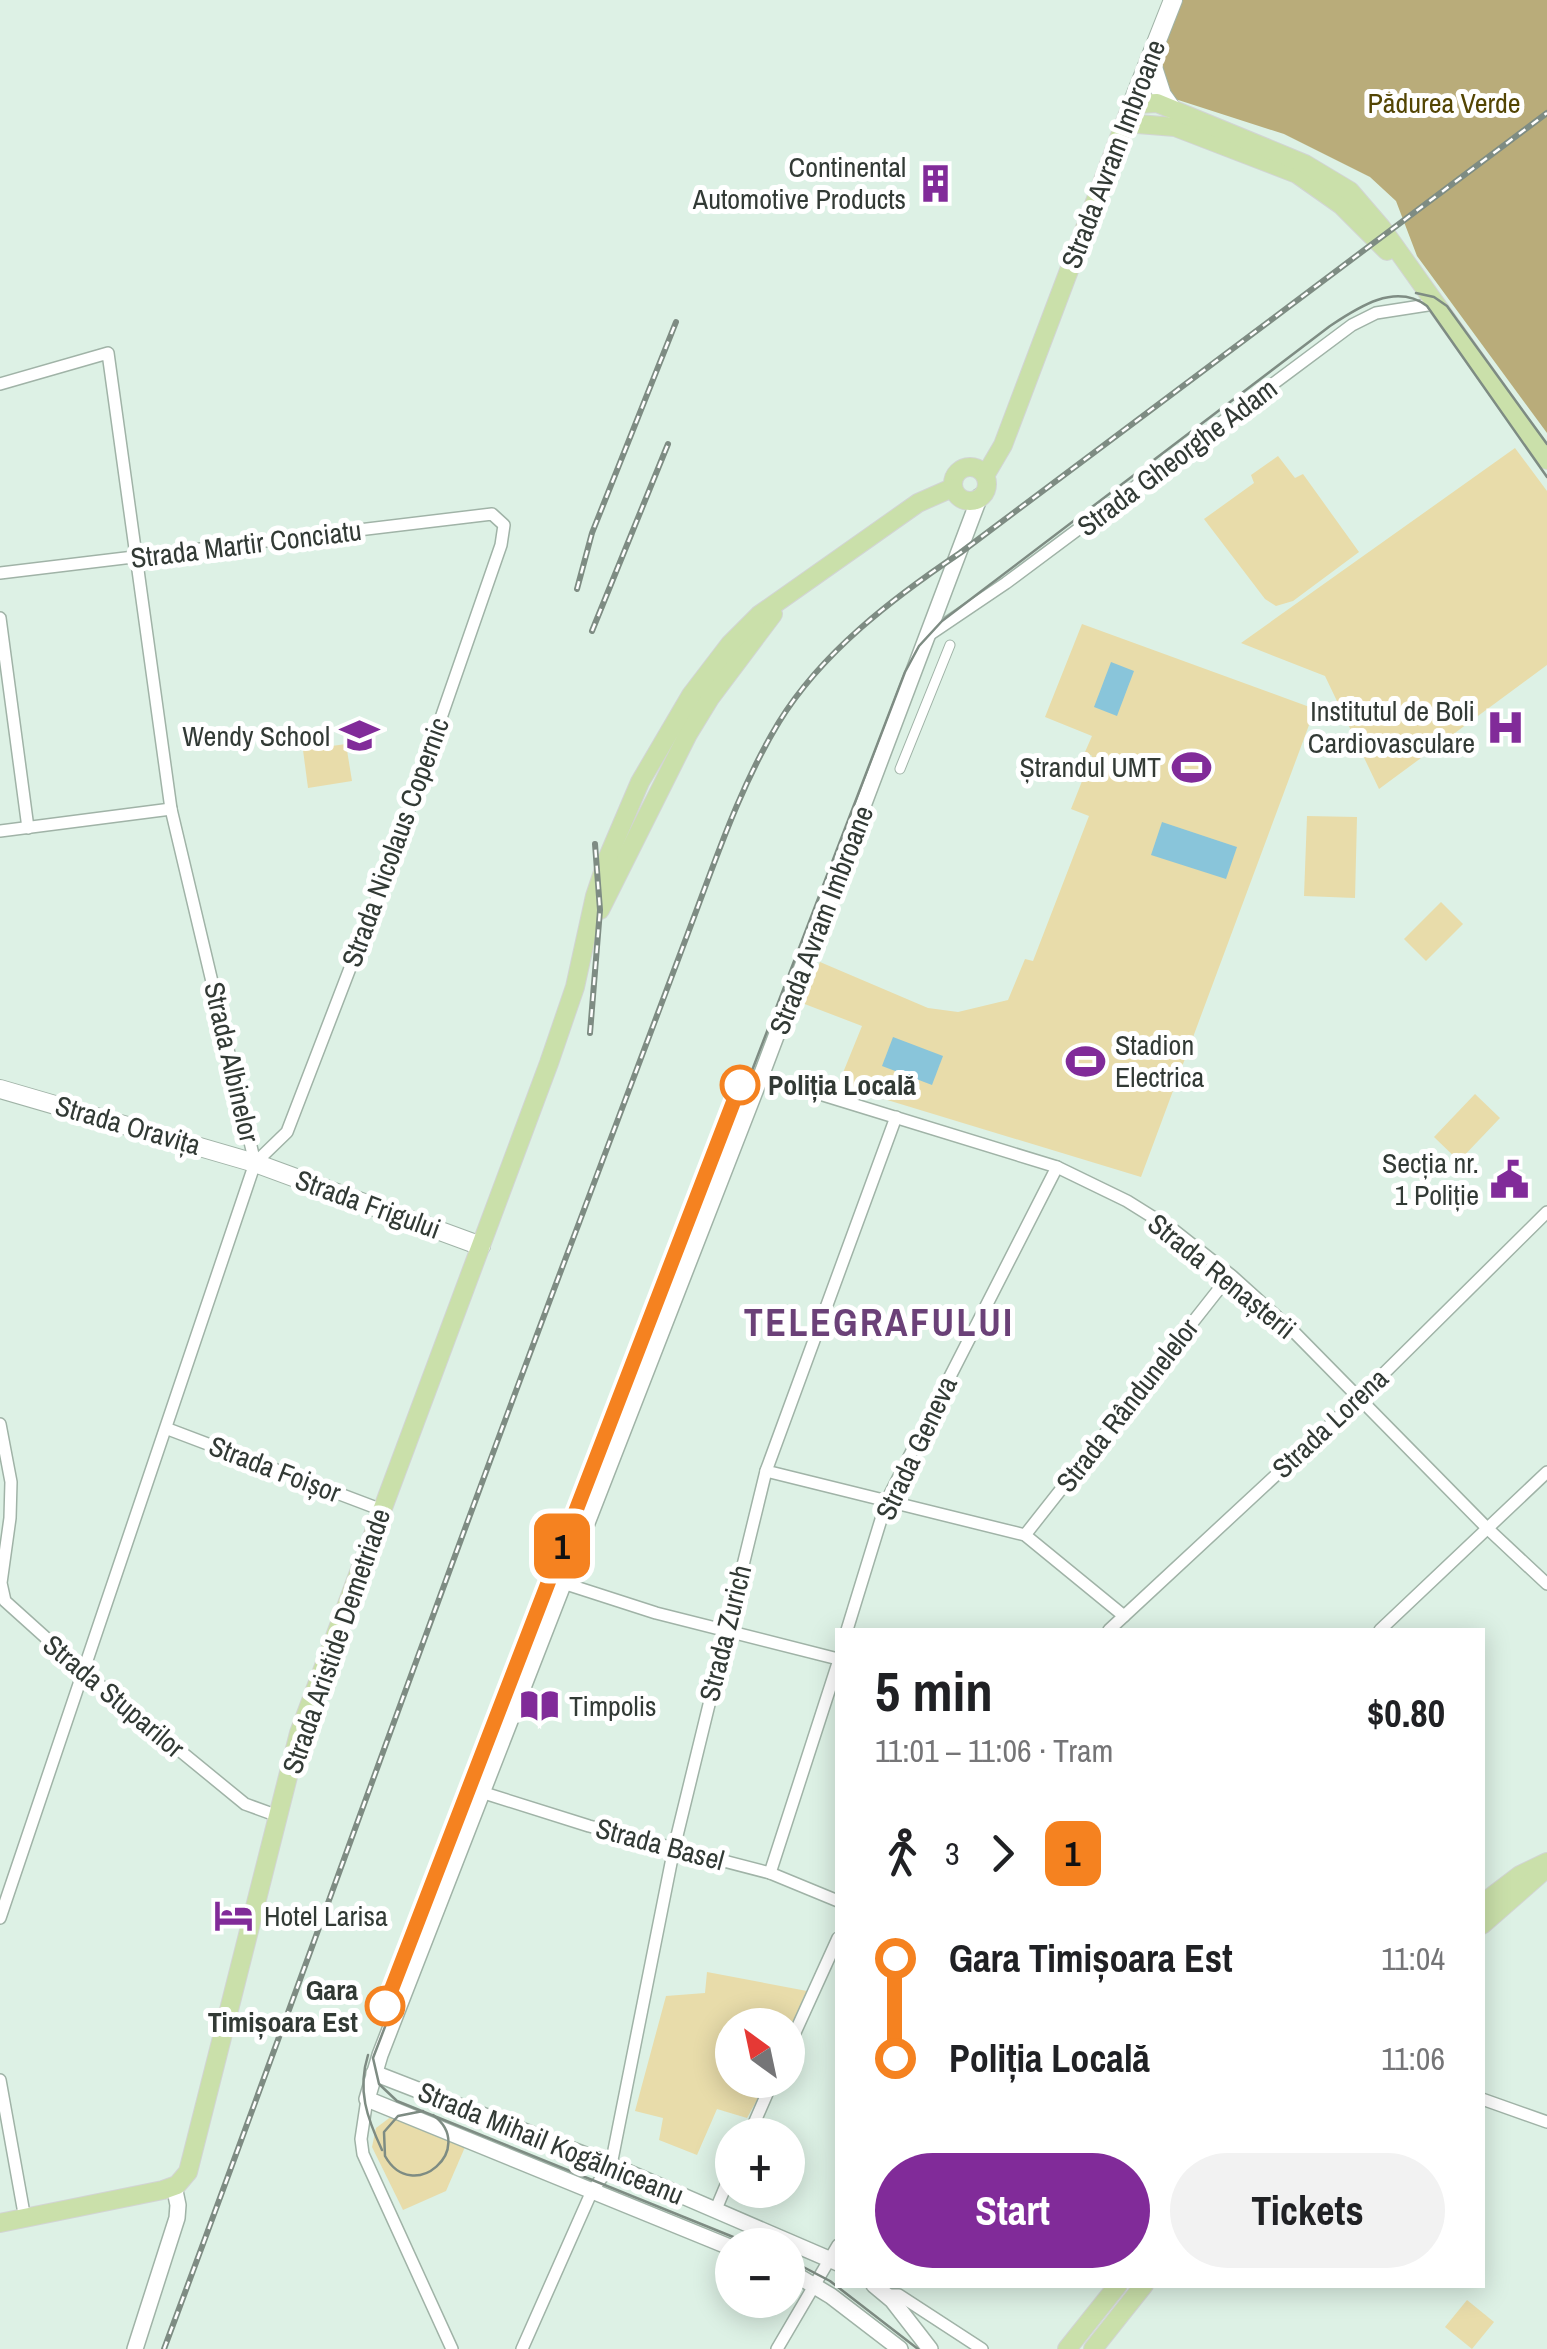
<!DOCTYPE html>
<html lang="en">
<head>
<meta charset="utf-8">
<style>
  :root { --surface:#fff; --page:#f2f2f2; --text:#202124; --muted:#757577; --accent:#812b99 }
  body { margin:0; font-family:"Archivo Narrow",sans-serif; background:var(--page); color:var(--text); height:100vh; display:flex; flex-direction:column; font-size:38px; white-space:nowrap }
  * { box-sizing:border-box; margin:0 }
  p { font-size:32px; color:var(--muted) }
  .icon { flex:none; width:55px; height:55px; fill:none; stroke:currentColor; stroke-width:2; stroke-linecap:round; stroke-linejoin:round }
  .map { position:relative; flex:1; overflow:hidden }
  .side { position:absolute; left:835px; top:1628px; width:650px; height:660px; display:flex; flex-direction:column; background:var(--surface); border-radius:0px; box-shadow:0 5px 25px #0003 }
  .side>* { flex:none }
  .badge { padding:0 20px; border-radius:15px; font-size:35px; line-height:65px }
  .needle { width:65px; rotate:327deg }
  .controls { position:absolute; left:715px; top:2008px; display:grid; gap:20px }
  .controls a { display:grid; place-items:center; width:90px; height:90px; border-radius:50%; background:var(--surface); box-shadow:0 5px 25px #0003; font-size:50px }
  .map>.badge { position:absolute; translate:-50% -50%; box-shadow:0 0 0 5px #fff }
  .legs { display:flex; align-items:center; gap:15px; height:110px; padding:0 40px; font-size:32px }
  .legs p { margin-inline-start:auto }
  .head { display:flex; align-items:center; justify-content:space-between; height:170px; padding:0 40px }
  h1 { font-size:55px; font-weight:800; line-height:75px }
  .action { display:flex; gap:20px; margin-top:auto; padding:20px 40px }
  .action a { flex:1; height:115px; border-radius:60px; background:var(--accent); color:#fff; font-size:40px; font-weight:800; line-height:115px; text-align:center }
  .action a+a { background:var(--page); color:var(--text) }
  ul { padding:0 40px; list-style:none }
  li { display:flex; align-items:center; gap:35px; height:100px; font-size:38px }
  li i { display:grid; place-items:center; width:15px; height:100%; margin:0 12px; background:currentColor }
  li i::after { content:''; width:25px; height:25px; margin:-12px; border:8px solid; border-radius:50%; background:var(--surface) }
  li p { margin-inline-start:auto }
  li:first-child i { background:linear-gradient(#0000 50%,currentColor 0) }
  li:last-child i { background:linear-gradient(currentColor 50%,#0000 0) }
  .map>svg:first-child { display:block }
</style>
</head>
<body>
<div class="map">
<svg width="1547" height="2349" viewBox="0 0 1547 2349">
  <rect width="100%" height="100%" fill="#ddf1e5"/>
  <!-- green -->
  <g fill="#e8dcaa">
    <path d="M 1515,448 L 1547,491 L 1547,665 L 1379,789 L 1325,676 L 1241,643 Z"/>
    <path d="M 1278,456 L 1295,478 L 1303,474 L 1359,552 L 1293,601 L 1276,606 L 1265,599 L 1204,519 L 1254,483 L 1251,475 Z"/>
    <path d="M 1082,624 L 1315,709 L 1141,1177 L 838,1085 L 862,1026 L 802,1003 L 820,962 L 928,1008 L 958,1012 L 1008,1000 L 1025,959 L 1033,961 L 1089,816 L 1071,809 L 1092,756 L 1085,752 L 1092,736 L 1045,717 Z"/>
    <path d="M 346,744 L 352,781 L 308,788 L 303,750 Z"/>
    <path d="M 1307,816 L 1357,817 L 1355,898 L 1304,896 Z"/>
    <path d="M 1441,902 L 1463,924 L 1426,961 L 1404,939 Z"/>
    <path d="M 1475,1094 L 1500,1118 L 1459,1161 L 1434,1137 Z"/>
    <path d="M 707,1972 L 807,1991 L 788,2035 L 788,2025 L 732,2025 L 732,2080 L 768,2080 L 747,2118 L 717,2109 L 697,2155 L 659,2140 L 663,2118 L 635,2111 L 666,1996 L 705,1993 Z"/>
    <path d="M 392,2116 L 465,2147 L 446,2191 L 403,2210 L 372,2147 L 376,2128 Z"/>
    <path d="M 1467,2300 L 1494,2322 L 1472,2349 L 1445,2327 Z"/>
  </g>
  <!-- forest -->
  <path fill="#b9ac7a" d="M 1183,0 L 1547,0 L 1547,433 L 1417,256 L 1396,201 L 1370,177 L 1284,134 L 1169,97 C 1150,65 1170,32 1183,0 Z"/>
  <!-- water -->
  <g fill="#89c5da">
    <path d="M 1111,662 L 1134,671 L 1117,716 L 1094,707 Z"/>
    <path d="M 1162,822 L 1237,847 L 1226,879 L 1151,855 Z"/>
    <path d="M 893,1037 L 943,1056 L 932,1085 L 882,1066 Z"/>
  </g>
  <g fill="none" stroke-linecap="round" stroke-linejoin="round">
    <defs>
      <path id="pedestrian" d="M 900,769 L 950,645"/>
      <g id="minor">
        <path d="M 0,384 L 108,353 L 171,809 L 255,1163 L 0,1918"/>
        <path d="M 0,573 L 492,514 L 504,525 L 501,545 L 392,859 L 287,1132 L 255,1163"/>
        <path d="M 0,618 L 28,828"/>
        <path d="M 929,635 L 1006,583 L 1352,325 L 1376,313 L 1434,304"/>
        <path d="M 0,831 L 171,809"/>
        <path d="M 761,1076 L 1057,1167 L 1127,1201 L 1175,1231 L 1232,1276 L 1295,1333 L 1487,1528 L 1547,1584"/>
        <path d="M 0,1424 L 11,1482 L 10,1518 L 1,1583 L 5,1601 L 85,1673 L 245,1804 L 278,1816"/>
        <path d="M 168,1429 L 382,1510"/>
        <path d="M 766,1471 L 1025,1535 L 1124,1616"/>
        <path d="M 1025,1535 L 1230,1275"/>
        <path d="M 563,1583 L 656,1613 L 838,1659"/>
        <path d="M 847,1630 L 887,1500 L 1057,1167"/>
        <path d="M 1109,1630 L 1359,1398 L 1547,1212"/>
        <path d="M 1380,1630 L 1547,1472"/>
        <path d="M 481,1792 L 589,1826 L 770,1873 L 838,1901"/>
        <path d="M 770,1873 L 838,1663"/>
        <path d="M 788,2048 L 838,1938"/>
        <path d="M 0,2080 L 25,2219"/>
        <path d="M 367,2099 L 361,2139 L 363,2154 L 452,2349"/>
        <path d="M 1482,2099 L 1547,2122"/>
        <path d="M 749,2135 L 773,2080"/>
        <path d="M 716,2209 L 732,2171"/>
        <path d="M 887,2295 L 899,2295 L 982,2349"/>
        <path d="M 522,2349 L 592,2191 L 611,2165 L 674,1848 L 766,1471 L 896,1117"/>
        <path d="M 777,2349 L 838,2245"/>
      </g>
      <g id="tertiary">
        <path d="M 374,2073 L 611,2165 L 838,2263"/>
        <path d="M 732,2248 L 367,2099 L 380,2055 L 761,1076 L 980,496"/>
        <path d="M 788,2270 L 831,2296 L 900,2349"/>
        <path d="M 874,2285 L 892,2300 L 930,2349"/>
        <path d="M 135,2349 L 177,2218 L 178,2205 L 174,2186"/>
      </g>
      <g id="secondary">
        <path d="M 1150,58 L 1162,95 L 1172,109"/>
        <path d="M 1130,109 L 1173,0"/>
        <path d="M 0,1089 L 255,1163 L 481,1246"/>
      </g>
      <g id="primary">
        <path d="M 1125,123 L 1175,127 L 1297,174 L 1341,205 L 1387,251"/>
        <circle cx="970" cy="484" r="17"/>
        <path d="M 986,474 L 1003,445 L 1130,109 L 1140,104 L 1157,103 L 1305,164 L 1350,191 L 1381,227 L 1547,460"/>
        <path d="M 600,910 L 688,734 L 710,698 L 773,614"/>
        <path d="M 1482,1904 L 1520,1875 L 1547,1862"/>
        <path d="M 1482,1925 L 1547,1868"/>
        <path d="M 0,2223 L 163,2190 L 177,2185 L 188,2172 L 299,1733 L 549,1063 L 575,987 L 595,896 L 608,857 L 640,782 L 691,695 L 730,644 L 759,615 L 918,503 L 952,488"/>
        <path d="M 1067,2349 L 1118,2285"/>
        <path d="M 1093,2349 L 1144,2285"/>
      </g>
    </defs>
    <!-- pedestrian casing -->
    <use href="#pedestrian" stroke="#a0b3a7" stroke-width="11"/>
    <!-- minor casing -->
    <use href="#minor" stroke="#a0b3a7" stroke-width="14"/>
    <!-- tertiary casing -->
    <use href="#tertiary" stroke="#a0b3a7" stroke-width="18"/>
    <!-- secondary casing -->
    <use href="#secondary" stroke="#a0b3a7" stroke-width="20"/>
    <!-- primary casing -->
    <use href="#primary" stroke="#d2d4d3" stroke-width="20"/>
    <!-- pedestrian -->
    <use href="#pedestrian" stroke="#fff" stroke-width="9"/>
    <!-- minor -->
    <use href="#minor" stroke="#fff" stroke-width="11"/>
    <!-- tertiary -->
    <use href="#tertiary" stroke="#fff" stroke-width="15"/>
    <!-- secondary -->
    <use href="#secondary" stroke="#fff" stroke-width="18"/>
    <!-- primary -->
    <use href="#primary" stroke="#cae0aa" stroke-width="18"/>
    <!-- tram -->
    <g stroke="#7e8c83" stroke-width="2.5">
      <path d="M 1416,293 L 1434,297 L 1447,306 L 1547,444"/>
      <path d="M 368,2055 C 357,2090 367,2118 382,2150"/>
      <path d="M 423,2111 L 398,2116 L 384,2132 L 385,2156 C 413,2206 478,2148 433,2115"/>
      <path d="M 753,2245 L 397,2101 L 379,2084 L 373,2058 L 905,672 L 919,646 L 942,621 L 1330,326 C 1357,308 1395,282 1427,306 L 1547,477"/>
      <path d="M 788,2259 L 830,2281 L 918,2349"/>
    </g>
    <defs>
      <g id="rail">
        <path d="M 577,589 L 592,533 L 676,322"/>
        <path d="M 592,631 L 668,444"/>
        <path d="M 590,1033 L 600,910 L 595,844"/>
        <path d="M 164,2349 C 304,1974 437,1597 579,1223 C 615,1126 652,1030 688,933 C 715,862 739,788 779,722 C 822,652 893,598 960,553 L 1547,113"/>
      </g>
    </defs>
    <!-- rail casing -->
    <use href="#rail" stroke="#7e8c83" stroke-width="6"/>
    <!-- rail -->
    <use href="#rail" stroke="#fff" stroke-width="2.5" stroke-dasharray="8" stroke-linecap="butt"/>
  </g>
  <g fill="none" stroke-linecap="round" stroke-linejoin="round">
    <defs>
      <path id="line-1" d="M 385,2006 L 740,1085"/>
    </defs>
    <!-- line-1 casing -->
    <use href="#line-1" stroke="#fff" stroke-width="22"/>
    <!-- line-1 -->
    <use href="#line-1" stroke="#f58220" stroke-width="15"/>
  </g>
  <!-- icons -->
  <defs>
    <symbol id="building-bare" viewBox="-9 -9 18 18"><path d="M-4-6H4V6H1V3H-1V6H-4ZM-2.5-4.3h1.7v1.8h-1.7ZM.8-4.3h1.7v1.8H.8ZM-2.5-1h1.7V.8h-1.7ZM.8-1h1.7V.8H.8Z" fill="#812b99" stroke="#fff" stroke-width="2.5" paint-order="stroke"/></symbol>
    <symbol id="hospital-bare" viewBox="-9 -9 18 18"><path d="M-5-5h3v3.5h4V-5h3V5h-3V1.5h-4V5h-3Z" fill="#812b99" stroke="#fff" stroke-width="2.5" paint-order="stroke"/></symbol>
    <symbol id="school-bare" viewBox="-9 -9 18 18"><path d="M0-5L7-2L0 1L-7-2ZM-4 1L0 2.5L4 1V4Q0 6-4 4Z" fill="#812b99" stroke="#fff" stroke-width="2.5" paint-order="stroke"/></symbol>
    <symbol id="stadium-bare" viewBox="-9 -9 18 18"><path d="M0-5a6.5 5 0 1 0 0 10a6.5 5 0 1 0 0-10ZM-3.5-1.8h7v3.6h-7Z" fill="#812b99" stroke="#fff" stroke-width="2.5" paint-order="stroke"/></symbol>
    <symbol id="civic-bare" viewBox="-9 -9 18 18"><path d="M-.6-6.5H3V-4.5H.6V-3L4-1V1h2V6H-6V1h2V-1L-.6-3ZM-1.2 2.5V6h2.4V2.5Z" fill="#812b99" stroke="#fff" stroke-width="2.5" paint-order="stroke"/></symbol>
    <symbol id="library-bare" viewBox="-9 -9 18 18"><path d="M-6-4Q-3-5.5-.7-3.5V5Q-3 3-6 4ZM6-4Q3-5.5 .7-3.5V5Q3 3 6 4Z" fill="#812b99" stroke="#fff" stroke-width="2.5" paint-order="stroke"/></symbol>
    <symbol id="hotel-bare" viewBox="-9 -9 18 18"><path d="M-6-4.5h1.5V1H6V5H4.5V3h-9V5H-6ZM-4 0a1.8 1.8 0 1 1 3.6 0ZM.5 0V-2.5h3Q6-2.5 6 0Z" fill="#812b99" stroke="#fff" stroke-width="2.5" paint-order="stroke"/></symbol>
  </defs>
  <g fill-rule="evenodd">
    <use href="#building-bare" x="908" y="156" width="55" height="55"/>
    <use href="#hospital-bare" x="1478" y="700" width="55" height="55"/>
    <use href="#school-bare" x="332" y="708" width="55" height="55"/>
    <use href="#stadium-bare" x="1164" y="740" width="55" height="55"/>
    <use href="#stadium-bare" x="1058" y="1034" width="55" height="55"/>
    <use href="#civic-bare" x="1482" y="1152" width="55" height="55"/>
    <use href="#library-bare" x="512" y="1678" width="55" height="55"/>
    <use href="#hotel-bare" x="206" y="1888" width="55" height="55"/>
  </g>
  <!-- markers -->
  <g fill="#fff" stroke="#f58220" stroke-width="5">
    <circle cx="740" cy="1085" r="18"/>
    <circle cx="385" cy="2006" r="18"/>
  </g>
  <g text-anchor="middle" stroke-width="10" stroke-linejoin="round" paint-order="stroke">
    <!-- park labels -->
    <g font-size="28" fill="#534503" stroke="#fff">
      <text x="1444" y="113">Pădurea Verde</text>
    </g>
    <!-- street labels -->
    <g font-size="28" fill="#323a35" stroke="#fff">
      <text transform="translate(1113 154) rotate(-69)" y="10">Strada Avram Imbroane</text>
      <text transform="translate(1177 457) rotate(-37)" y="10">Strada Gheorghe Adam</text>
      <text transform="translate(246 544) rotate(-7)" y="10">Strada Martir Conciatu</text>
      <text transform="translate(395 842) rotate(-70)" y="10">Strada Nicolaus Copernic</text>
      <text transform="translate(821 920) rotate(-69)" y="10">Strada Avram Imbroane</text>
      <text transform="translate(232 1062) rotate(77)" y="10">Strada Albinelor</text>
      <text transform="translate(128 1125) rotate(16)" y="10">Strada Oravița</text>
      <text transform="translate(368 1204) rotate(20)" y="10">Strada Frigului</text>
      <text transform="translate(1222 1276) rotate(39)" y="10">Strada Renașterii</text>
      <text transform="translate(1127 1405) rotate(-52)" y="10">Strada Rândunelelor</text>
      <text transform="translate(1330 1423) rotate(-43)" y="10">Strada Lorena</text>
      <text transform="translate(916 1448) rotate(-65)" y="10">Strada Geneva</text>
      <text transform="translate(275 1469) rotate(21)" y="10">Strada Foișor</text>
      <text transform="translate(725 1633) rotate(-76)" y="10">Strada Zurich</text>
      <text transform="translate(336 1641) rotate(-71)" y="10">Strada Aristide Demetriade</text>
      <text transform="translate(114 1696) rotate(40)" y="10">Strada Stuparilor</text>
      <text transform="translate(660 1844) rotate(15)" y="10">Strada Basel</text>
      <text transform="translate(551 2143) rotate(22)" y="10">Strada Mihail Kogălniceanu</text>
    </g>
    <!-- poi labels -->
    <g font-size="28" fill="#323a35" stroke="#fff" text-anchor="end">
      <text x="906" y="177">Continental<tspan x="906" dy="32">Automotive Products</tspan></text>
      <text x="1475" y="721">Institutul de Boli<tspan x="1475" dy="32">Cardiovasculare</tspan></text>
      <text x="330" y="746">Wendy School</text>
      <text x="1161" y="777">Ștrandul UMT</text>
      <text x="1115" y="1055" text-anchor="start">Stadion<tspan x="1115" dy="32">Electrica</tspan></text>
      <text x="1479" y="1173">Secția nr.<tspan x="1479" dy="32">1 Poliție</tspan></text>
      <text x="569" y="1716" text-anchor="start">Timpolis</text>
      <text x="264" y="1926" text-anchor="start">Hotel Larisa</text>
    </g>
    <!-- stop labels -->
    <g font-size="28" font-weight="bold" fill="#323a35" stroke="#fff" text-anchor="start">
      <text x="768" y="1095">Poliția Locală</text>
      <text x="358" y="2000" text-anchor="end">Gara<tspan x="358" dy="32">Timișoara Est</tspan></text>
    </g>
    <!-- district labels -->
    <g font-size="38" font-weight="bold" letter-spacing="2.5" fill="#6b4178" stroke="#fff">
      <text x="879" y="1336">TELEGRAFULUI</text>
    </g>
  </g>
</svg>
<div class="controls">
<a><svg class="needle" viewBox="-14 -14 28 28"><path d="M0-13l5 13h-10z" fill="#e53935"/><path d="M0 13l5-13h-10z" fill="#757577"/></svg></a>
<a>+</a>
<a>−</a>
</div>
<b class="badge" style="left:562px;top:1546px;background:#f58220;color:#111">1</b>
<section class="side">
<div class="head"><div><h1>5 min</h1><p>11:01 – 11:06 · Tram</p></div><b>$0.80</b></div>
<div class="legs"><svg class="icon" aria-label="walk" viewBox="0 0 24 24"><circle cx="13" cy="4" r="2"/><path d="M13 8l-2 6 4 7M11 14l-3 7M7 12l3-4h3l4 4"/></svg>3<svg class="icon" aria-label="forward" viewBox="0 0 24 24"><path d="M9 5l7 7-7 7"/></svg><b class="badge" style="background:#f58220;color:#111">1</b></div>
<ul>
<li><i style="color:#f58220"></i><b>Gara Timișoara Est</b><p>11:04</p></li>
<li><i style="color:#f58220"></i><b>Poliția Locală</b><p>11:06</p></li>
</ul>
<div class="action"><a>Start</a><a>Tickets</a></div>
</section>
</div>
</body>
</html>
